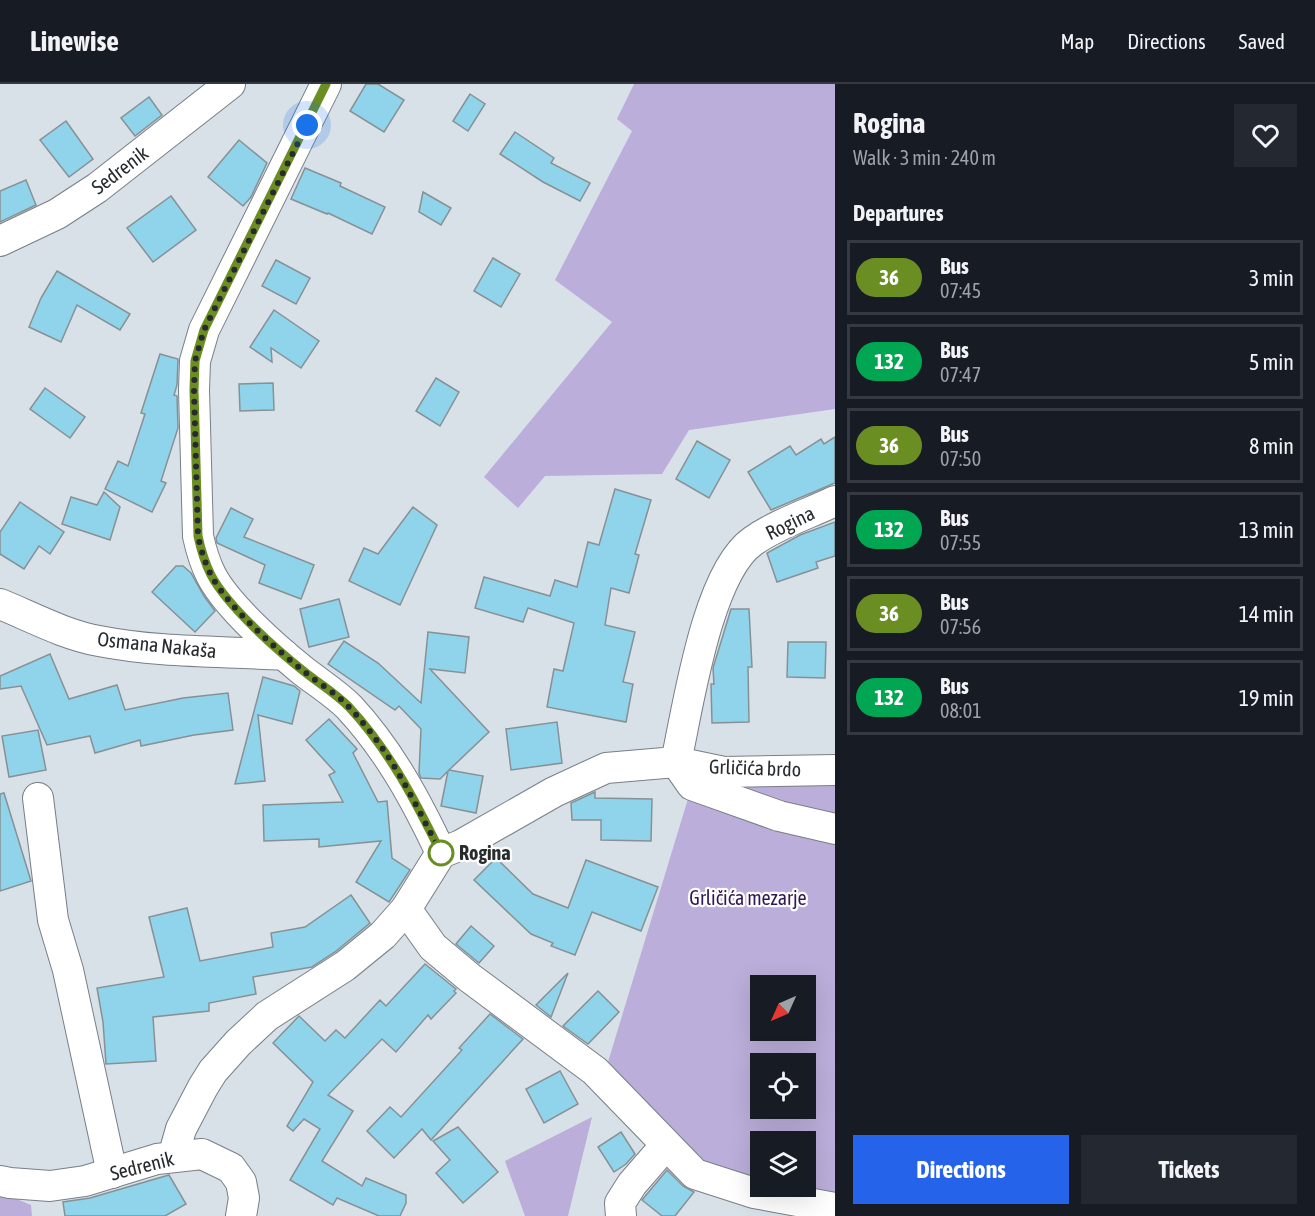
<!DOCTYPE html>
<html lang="en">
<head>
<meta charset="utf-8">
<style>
  :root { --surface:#171b24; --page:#242831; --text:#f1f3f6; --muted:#9ea1a6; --line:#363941; --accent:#2563eb }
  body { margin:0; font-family:"Asap Condensed",sans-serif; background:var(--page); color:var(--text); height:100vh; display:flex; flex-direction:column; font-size:22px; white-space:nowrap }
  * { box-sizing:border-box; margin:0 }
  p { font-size:20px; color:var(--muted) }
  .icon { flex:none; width:33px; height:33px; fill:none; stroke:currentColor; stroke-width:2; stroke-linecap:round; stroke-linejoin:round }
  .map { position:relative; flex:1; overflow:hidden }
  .sheet { display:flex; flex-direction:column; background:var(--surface); width:480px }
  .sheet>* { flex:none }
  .badge { padding:0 12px; border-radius:20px; font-size:21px; line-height:39px }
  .needle { width:39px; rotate:225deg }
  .controls { position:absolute; left:750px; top:891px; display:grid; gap:12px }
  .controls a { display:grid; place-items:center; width:66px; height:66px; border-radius:0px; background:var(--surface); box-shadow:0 6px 24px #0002; font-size:30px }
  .you { position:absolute; width:30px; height:30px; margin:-15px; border:4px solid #fff; border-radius:50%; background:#1a73e8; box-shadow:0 0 0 9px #1a73e833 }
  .map>.badge { position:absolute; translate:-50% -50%; box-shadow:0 0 0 3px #fff }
  h2 { padding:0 18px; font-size:22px; line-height:54px }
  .round { display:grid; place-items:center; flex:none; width:63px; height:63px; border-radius:0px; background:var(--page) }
  .summary { display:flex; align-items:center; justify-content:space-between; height:102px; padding:0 18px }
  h1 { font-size:28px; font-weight:700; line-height:45px }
  .action { display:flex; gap:12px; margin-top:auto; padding:12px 18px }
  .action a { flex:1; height:69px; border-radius:0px; background:var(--accent); color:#fff; font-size:24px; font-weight:700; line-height:69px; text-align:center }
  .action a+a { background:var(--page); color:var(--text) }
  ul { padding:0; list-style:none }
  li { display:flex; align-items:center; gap:18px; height:75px; margin:0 12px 9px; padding:0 6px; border:3px solid var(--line); border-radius:0px }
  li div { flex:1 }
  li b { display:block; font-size:22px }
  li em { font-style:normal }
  li .badge { min-width:66px; font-weight:700; text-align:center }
  header { display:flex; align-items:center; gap:36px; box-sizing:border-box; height:84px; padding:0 30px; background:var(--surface); border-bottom:2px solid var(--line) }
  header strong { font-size:28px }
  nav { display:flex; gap:33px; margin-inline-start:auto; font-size:21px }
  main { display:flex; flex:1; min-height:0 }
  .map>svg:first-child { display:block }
</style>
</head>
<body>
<header>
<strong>Linewise</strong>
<nav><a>Map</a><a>Directions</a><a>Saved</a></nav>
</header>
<main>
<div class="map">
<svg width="835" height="1132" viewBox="0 0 835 1132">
  <rect width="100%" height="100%" fill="#d8e0e8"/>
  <!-- green -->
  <g fill="#bbaeda" fill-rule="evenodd">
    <path d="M 634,0 L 835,0 L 835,325 L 689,346 L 662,390 L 545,392 L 518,424 L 484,393 L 612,238 L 555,196 L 632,47 L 617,35 Z"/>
    <path d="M 694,695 L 835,695 L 835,1114 L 780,1103 L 806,1102 L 806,1058 L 760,1058 L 760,1098 L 710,1088 L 608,978 ZM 760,902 L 806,902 L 806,946 L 760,946 ZM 760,980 L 806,980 L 806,1024 L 760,1024 Z"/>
    <path d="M 592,1033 L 568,1132 L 525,1132 L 505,1077 Z"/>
    <path d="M 0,1108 L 31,1121 L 32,1132 L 0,1132 Z"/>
  </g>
  <!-- building -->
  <g fill="#8fd4ea" stroke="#879195" stroke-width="1.5">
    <path d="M 366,0 L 378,0 L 404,16 L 384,48 L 350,27 Z"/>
    <path d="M 470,10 L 485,20 L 468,47 L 453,37 Z"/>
    <path d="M 149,13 L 162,31 L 135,52 L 121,34 Z"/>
    <path d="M 66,37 L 93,75 L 69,93 L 40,56 Z"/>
    <path d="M 515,48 L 554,74 L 551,79 L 590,99 L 580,117 L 543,98 L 500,70 Z"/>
    <path d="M 239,56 L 267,79 L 251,113 L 243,122 L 208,93 Z"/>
    <path d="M 305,84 L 341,99 L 340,102 L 385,123 L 372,150 L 328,129 L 327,130 L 291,115 Z"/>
    <path d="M 26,96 L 36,121 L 0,138 L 0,107 Z"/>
    <path d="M 423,108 L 451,124 L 441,141 L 419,128 Z"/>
    <path d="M 171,112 L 196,146 L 153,178 L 127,144 Z"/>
    <path d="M 493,174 L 520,190 L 501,223 L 474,207 Z"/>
    <path d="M 276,176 L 310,194 L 296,220 L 262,202 Z"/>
    <path d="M 57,187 L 130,230 L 120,246 L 77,221 L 61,258 L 29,243 L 41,214 Z"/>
    <path d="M 274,226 L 319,257 L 301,284 L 271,264 L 272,278 L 250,263 Z"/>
    <path d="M 160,270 L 178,275 L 177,301 L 174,311 L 177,312 L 178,344 L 161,397 L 166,399 L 152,428 L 105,405 L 118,377 L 128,382 L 145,330 L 141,329 Z"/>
    <path d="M 436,294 L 459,308 L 440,342 L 416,327 Z"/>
    <path d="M 273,299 L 274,326 L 240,327 L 239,300 Z"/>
    <path d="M 45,304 L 85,333 L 70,354 L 30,325 Z"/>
    <path d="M 835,353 L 835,399 L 771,426 L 748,388 L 790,362 L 796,371 L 821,355 L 824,360 Z"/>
    <path d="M 697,357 L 730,376 L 709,414 L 676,395 Z"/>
    <path d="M 615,405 L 651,416 L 635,470 L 639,471 L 629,509 L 611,504 L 605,541 L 635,548 L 623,598 L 633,600 L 626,638 L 547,623 L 554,585 L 563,587 L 574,539 L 528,524 L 523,538 L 475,524 L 484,493 L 550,512 L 555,496 L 577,503 L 588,458 L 599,461 Z"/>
    <path d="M 104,408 L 120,423 L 110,456 L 62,440 L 71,413 L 97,421 Z"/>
    <path d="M 20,418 L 64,448 L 50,470 L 39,462 L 24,485 L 0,470 L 0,448 Z"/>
    <path d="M 413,423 L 437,441 L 400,521 L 349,497 L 364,464 L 378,470 Z"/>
    <path d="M 231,424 L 253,435 L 244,453 L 314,481 L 301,515 L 259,499 L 265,481 L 217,459 L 216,454 Z"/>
    <path d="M 835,438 L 835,472 L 816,478 L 818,484 L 777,498 L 767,469 L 800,451 Z"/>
    <path d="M 176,482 L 183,482 L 191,489 L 204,512 L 215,527 L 195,548 L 152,508 Z"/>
    <path d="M 339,515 L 349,553 L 309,563 L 300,525 Z"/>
    <path d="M 731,525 L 749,525 L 752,583 L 748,583 L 749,638 L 712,639 L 711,600 L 714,600 L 713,584 Z"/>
    <path d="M 428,548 L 469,553 L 465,589 L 430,585 L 489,648 L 449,686 L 483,692 L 476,729 L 441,722 L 448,687 L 440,695 L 421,694 L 419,689 L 421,645 L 399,622 L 395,626 L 328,580 L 344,557 L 378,579 L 421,619 Z"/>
    <path d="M 788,558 L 826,558 L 825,594 L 787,593 Z"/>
    <path d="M 50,570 L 69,615 L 117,601 L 125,626 L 183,614 L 228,609 L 233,646 L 194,651 L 141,662 L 140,656 L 95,669 L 90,652 L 47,661 L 21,602 L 0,605 L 0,592 Z"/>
    <path d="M 263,593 L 294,602 L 300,607 L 292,640 L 258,631 L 265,697 L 235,700 Z"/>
    <path d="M 329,635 L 357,665 L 353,669 L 378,718 L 387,717 L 392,774 L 410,786 L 389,818 L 356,798 L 381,757 L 319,763 L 319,755 L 264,757 L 263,721 L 343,718 L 329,691 L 335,688 L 306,656 Z"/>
    <path d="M 557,638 L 562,679 L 511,686 L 506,645 Z"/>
    <path d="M 38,646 L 46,686 L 9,693 L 2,652 Z"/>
    <path d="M 595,708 L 595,714 L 652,715 L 651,757 L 601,756 L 601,736 L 572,736 L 571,719 Z"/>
    <path d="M 4,709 L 31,797 L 0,807 L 0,710 Z"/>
    <path d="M 496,774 L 533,810 L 568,824 L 586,776 L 658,803 L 641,847 L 592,828 L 575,871 L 551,862 L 553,859 L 531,850 L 474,796 Z"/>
    <path d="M 351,811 L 370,839 L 335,868 L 312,883 L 253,893 L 256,910 L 209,919 L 209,927 L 153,933 L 156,977 L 106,980 L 103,938 L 97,904 L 164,893 L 149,833 L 187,824 L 200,877 L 273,863 L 271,849 L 305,843 Z"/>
    <path d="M 471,842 L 494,862 L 479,879 L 456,860 Z"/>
    <path d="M 425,880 L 456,905 L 454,907 L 456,909 L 431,935 L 428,931 L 396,968 L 382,955 L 328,1011 L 353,1027 L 322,1077 L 362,1102 L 366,1094 L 406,1111 L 406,1119 L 400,1132 L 379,1132 L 337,1114 L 333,1121 L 290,1096 L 320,1045 L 304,1035 L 293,1047 L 287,1042 L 313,998 L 273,959 L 299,932 L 325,957 L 336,946 L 345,954 L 380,916 L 386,922 Z"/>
    <path d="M 568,889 L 551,933 L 536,921 Z"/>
    <path d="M 598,907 L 619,928 L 588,960 L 563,942 Z"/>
    <path d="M 490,930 L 523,955 L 431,1056 L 422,1045 L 394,1074 L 367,1047 L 390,1023 L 401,1033 L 462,966 L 459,964 Z"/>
    <path d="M 560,987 L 578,1020 L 544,1039 L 526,1005 Z"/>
    <path d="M 458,1043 L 498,1088 L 463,1119 L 436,1089 L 450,1076 L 433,1057 Z"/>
    <path d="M 621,1048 L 635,1070 L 626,1080 L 614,1088 L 598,1063 Z"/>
    <path d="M 667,1086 L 683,1102 L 694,1108 L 675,1132 L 662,1132 L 642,1116 Z"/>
    <path d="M 169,1091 L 186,1120 L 165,1132 L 65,1132 L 63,1118 L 90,1114 Z"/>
  </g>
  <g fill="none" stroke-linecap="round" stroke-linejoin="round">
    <defs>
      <g id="minor">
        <path d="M 326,0 L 204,246 L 195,277 L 194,306 L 198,452 C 201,466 205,479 211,491 C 227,522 275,564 302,586 C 317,598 335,609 349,623 C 389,666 416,716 441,769"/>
        <path d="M 0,157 L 57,130 L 97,104 L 230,0"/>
        <path d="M 0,520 C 32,533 65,551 99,557 C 160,569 222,567 284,571"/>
        <path d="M 676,678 L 692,701 L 779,732 L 835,745"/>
        <path d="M 676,678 L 724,688 L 835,686"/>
        <path d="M 38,714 L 53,836 L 68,886 L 112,1089"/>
        <path d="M 406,825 L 433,863 L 470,894 L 595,987 L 695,1090 L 754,1109 L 835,1124"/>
        <path d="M 173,1073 L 181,1045 L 203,1003 L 213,987 L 238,959 L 267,932 L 345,882 L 383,851 L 406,825 L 441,769 L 461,761 L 554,708 L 606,684 L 676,678 C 688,623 707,489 753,457 C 777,440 808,430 835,417"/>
        <path d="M 0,1097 L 10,1099 L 50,1102 L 85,1097 L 157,1075 L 202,1070 L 231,1084 L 241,1098 L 244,1114 L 241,1132"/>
        <path d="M 621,1132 L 620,1119 L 632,1100 L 665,1062"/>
      </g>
    </defs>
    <!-- minor casing -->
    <use href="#minor" stroke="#787f86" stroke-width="32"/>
    <!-- minor -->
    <use href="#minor" stroke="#fff" stroke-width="30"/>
  </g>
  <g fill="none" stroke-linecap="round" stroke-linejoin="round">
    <defs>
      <path id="line" d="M 326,0 L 204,246 L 195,277 L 194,306 L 198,452 C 201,466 205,479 211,491 C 228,523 277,566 306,589 C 320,600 336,610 349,623 C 389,666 415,716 441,769"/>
    </defs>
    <!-- line casing -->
    <use href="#line" stroke="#fff" stroke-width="14"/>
    <!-- line -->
    <use href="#line" stroke="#6b8e23" stroke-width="9"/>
    <!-- walk -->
    <path stroke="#282b2e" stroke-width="6" stroke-dasharray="0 10.8" d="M 307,41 L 204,246 L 195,277 L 194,306 L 198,452 C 201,466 205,479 211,491 C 228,523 277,566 306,589 C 320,600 337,610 349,623 C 393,670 412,714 441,769"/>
  </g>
  <!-- markers -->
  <circle fill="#fff" stroke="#6b8e23" stroke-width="3" cx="441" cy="769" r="12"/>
  <g text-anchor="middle" stroke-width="4.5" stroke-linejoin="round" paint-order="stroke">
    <!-- street labels -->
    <g font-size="20" fill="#282b2e" stroke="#fff">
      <text transform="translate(120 86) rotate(-37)" y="7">Sedrenik</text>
      <text transform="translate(790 439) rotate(-26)" y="7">Rogina</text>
      <text transform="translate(157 561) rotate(6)" y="7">Osmana Nakaša</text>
      <text transform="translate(755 684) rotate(2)" y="7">Grličića brdo</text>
      <text transform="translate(142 1082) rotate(-14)" y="7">Sedrenik</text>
    </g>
    <!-- stop labels -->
    <g font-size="20" font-weight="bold" fill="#282b2e" stroke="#fff" text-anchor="start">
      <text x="459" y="776">Rogina</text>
    </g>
    <!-- park labels -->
    <g font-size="20" fill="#311755" stroke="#fff">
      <text x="748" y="821">Grličića mezarje</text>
    </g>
  </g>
</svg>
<div class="controls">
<a><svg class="needle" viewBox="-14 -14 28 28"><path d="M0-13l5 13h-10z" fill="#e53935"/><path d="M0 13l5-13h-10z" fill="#9ea1a6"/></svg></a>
<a><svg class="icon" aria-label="locate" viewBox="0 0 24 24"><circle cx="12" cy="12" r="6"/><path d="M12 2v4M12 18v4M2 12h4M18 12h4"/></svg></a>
<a><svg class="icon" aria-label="layers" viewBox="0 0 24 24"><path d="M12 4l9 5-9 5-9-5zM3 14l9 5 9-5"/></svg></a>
</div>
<div class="you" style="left:307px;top:41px"></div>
</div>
<section class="sheet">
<div class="summary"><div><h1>Rogina</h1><p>Walk · 3 min · 240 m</p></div><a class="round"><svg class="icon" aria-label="heart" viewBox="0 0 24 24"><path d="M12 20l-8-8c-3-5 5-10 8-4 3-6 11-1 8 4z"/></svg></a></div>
<h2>Departures</h2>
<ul>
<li><span class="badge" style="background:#6b8e23;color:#fff">36</span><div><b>Bus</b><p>07:45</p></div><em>3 min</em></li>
<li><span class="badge" style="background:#00a651;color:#fff">132</span><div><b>Bus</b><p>07:47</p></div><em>5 min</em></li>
<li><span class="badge" style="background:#6b8e23;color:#fff">36</span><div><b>Bus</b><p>07:50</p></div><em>8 min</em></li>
<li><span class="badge" style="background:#00a651;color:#fff">132</span><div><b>Bus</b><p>07:55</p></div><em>13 min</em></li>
<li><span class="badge" style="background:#6b8e23;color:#fff">36</span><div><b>Bus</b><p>07:56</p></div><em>14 min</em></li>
<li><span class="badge" style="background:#00a651;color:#fff">132</span><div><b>Bus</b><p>08:01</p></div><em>19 min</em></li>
</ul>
<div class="action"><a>Directions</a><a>Tickets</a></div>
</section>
</main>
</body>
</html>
